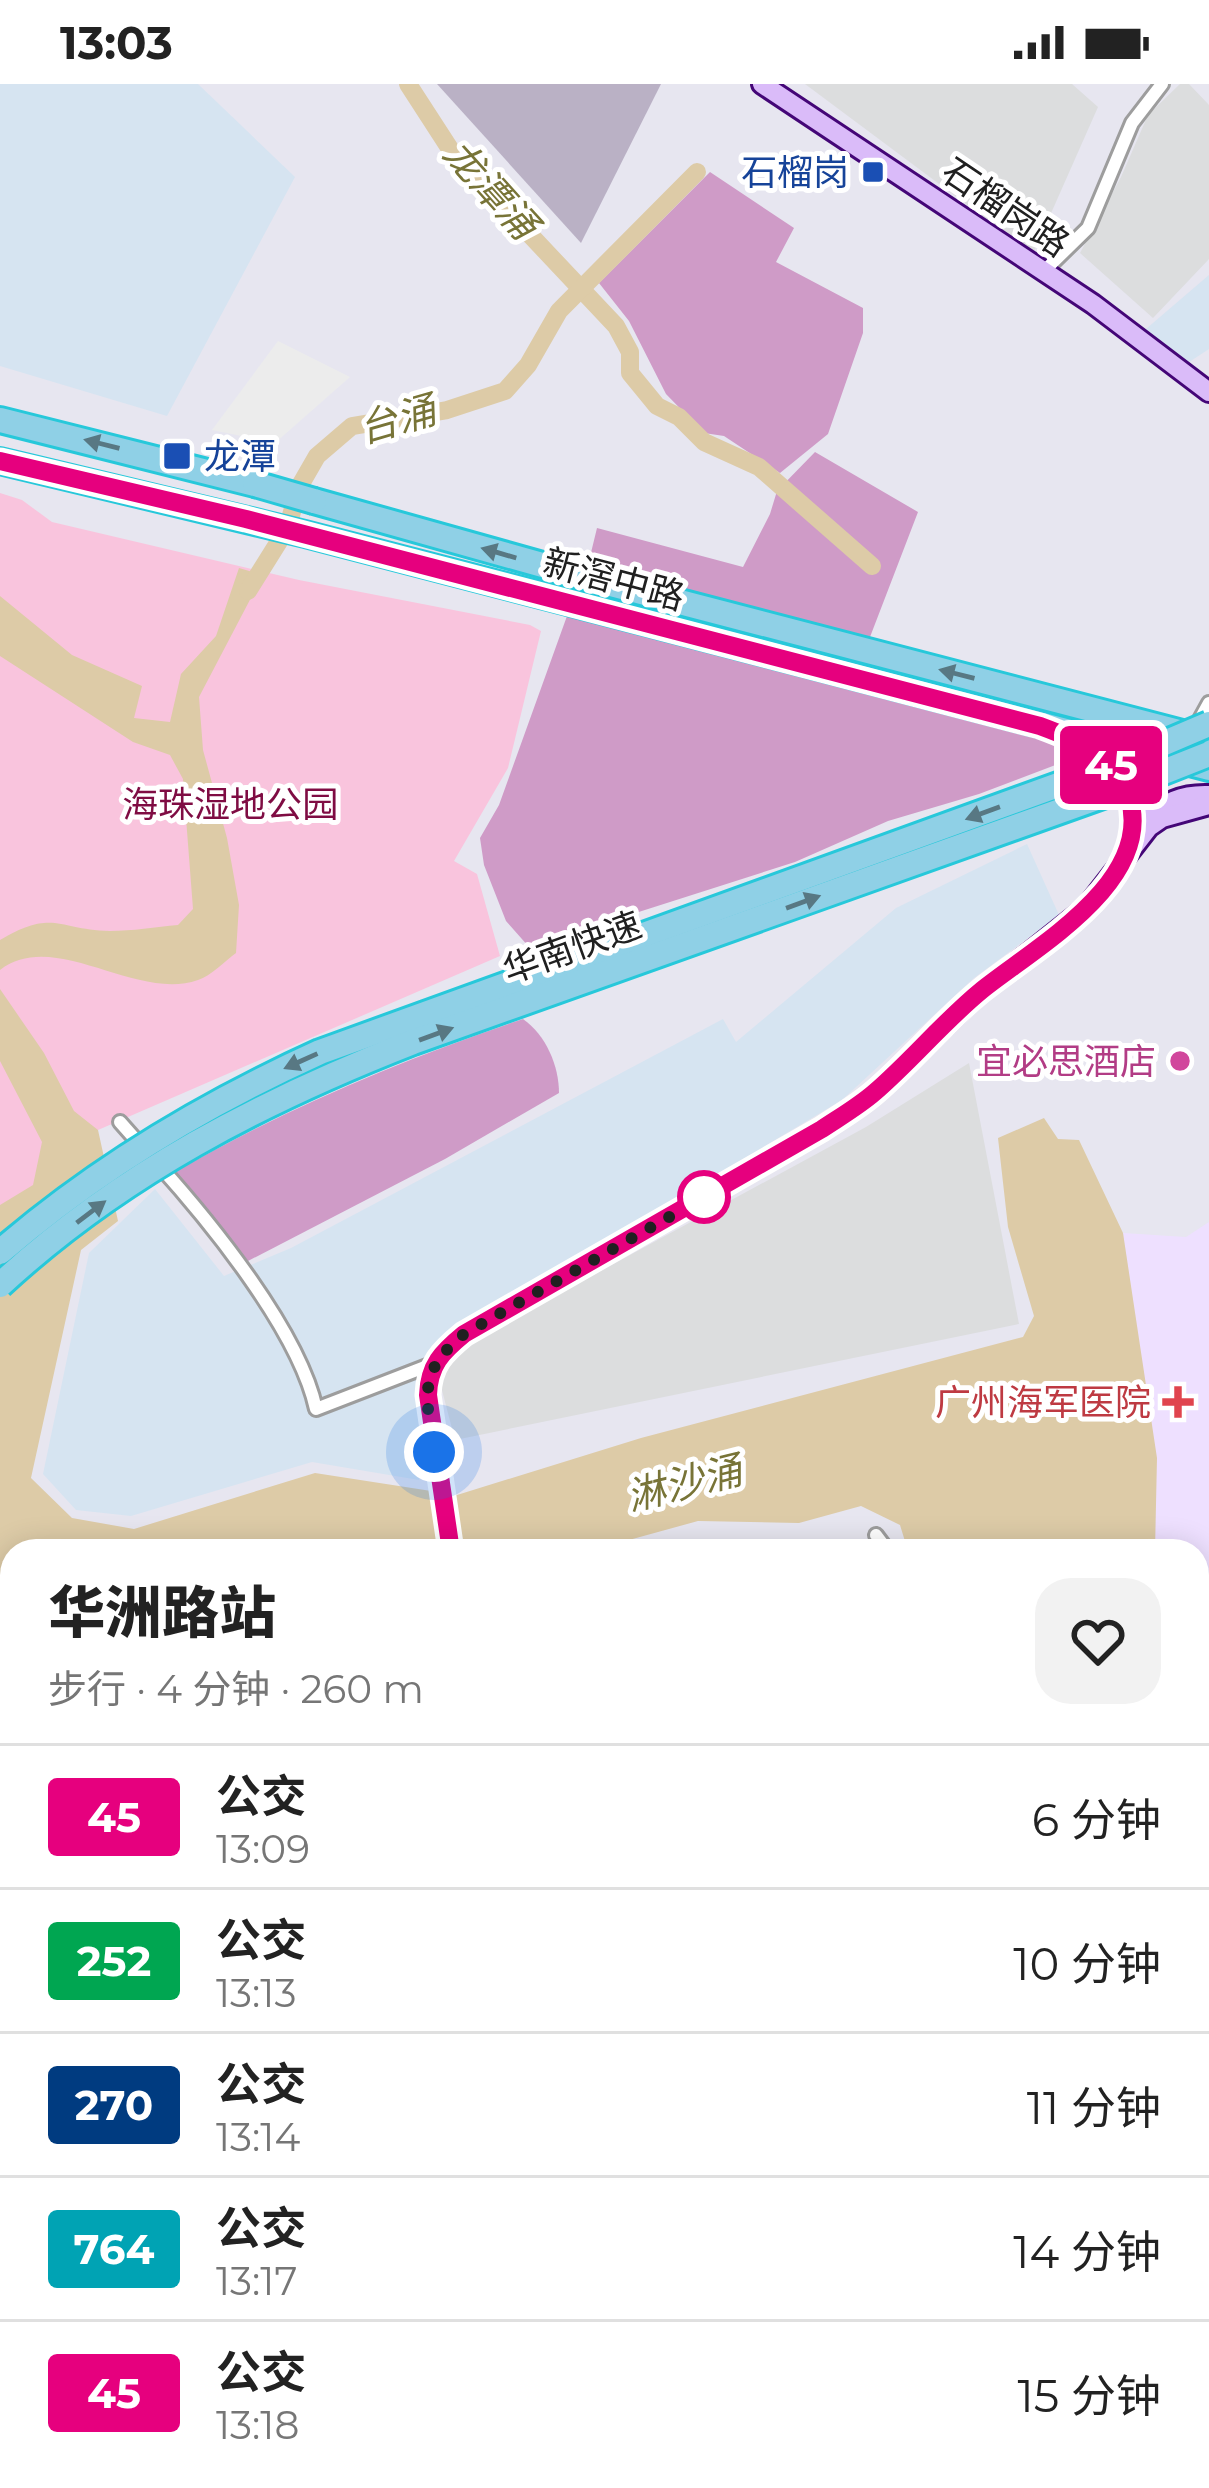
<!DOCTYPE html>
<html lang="zh">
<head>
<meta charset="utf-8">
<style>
  :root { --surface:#fff; --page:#f2f2f2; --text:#222; --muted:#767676; --line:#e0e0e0 }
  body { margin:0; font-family:Montserrat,"Noto Sans SC",sans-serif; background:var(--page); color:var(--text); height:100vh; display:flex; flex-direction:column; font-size:45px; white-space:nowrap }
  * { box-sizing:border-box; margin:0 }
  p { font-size:39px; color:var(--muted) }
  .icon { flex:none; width:66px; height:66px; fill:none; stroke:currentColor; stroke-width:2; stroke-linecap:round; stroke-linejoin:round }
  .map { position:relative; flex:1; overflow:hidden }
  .panel { position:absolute; left:0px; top:1455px; width:1209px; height:951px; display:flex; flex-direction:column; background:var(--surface); border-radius:36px 36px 0 0; box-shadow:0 6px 30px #0003 }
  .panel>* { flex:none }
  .badge { padding:0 24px; border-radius:9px; font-size:42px; line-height:78px }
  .you { position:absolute; width:60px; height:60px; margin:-30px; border:9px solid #fff; border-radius:50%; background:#1a73e8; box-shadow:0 0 0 18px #1a73e833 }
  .map>.badge { position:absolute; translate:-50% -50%; box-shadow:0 0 0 6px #fff }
  .round { display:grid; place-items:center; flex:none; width:126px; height:126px; border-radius:36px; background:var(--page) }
  .head { display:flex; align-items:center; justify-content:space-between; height:204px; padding:0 48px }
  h1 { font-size:57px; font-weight:800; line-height:90px }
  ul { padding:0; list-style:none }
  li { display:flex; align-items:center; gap:36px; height:144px; padding:0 48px; border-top:3px solid var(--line) }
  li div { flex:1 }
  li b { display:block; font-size:45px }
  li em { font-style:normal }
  li .badge { min-width:132px; font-weight:700; text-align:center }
  .status { display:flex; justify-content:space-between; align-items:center; height:84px; padding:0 60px; background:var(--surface); direction:ltr }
  .status svg { height:33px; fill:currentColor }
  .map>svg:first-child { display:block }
</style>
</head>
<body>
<div class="status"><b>13:03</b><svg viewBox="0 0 49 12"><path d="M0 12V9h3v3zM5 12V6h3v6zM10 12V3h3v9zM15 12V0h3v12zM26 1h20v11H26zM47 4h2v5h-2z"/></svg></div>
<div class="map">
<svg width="1209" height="2404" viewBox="0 0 1209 2404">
  <rect width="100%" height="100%" fill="#e7e6f0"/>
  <!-- residential -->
  <g fill="#dcddde">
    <path d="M 805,0 L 1072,0 L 1098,23 L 1033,170 Z"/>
    <path d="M 1180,0 L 1189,0 L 1209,21 L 1209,175 L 1153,234 L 1080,169 L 1121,93 L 1148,31 Z"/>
    <path d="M 969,979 L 1019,1240 L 455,1356 L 438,1291 L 466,1260 L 866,1043 Z"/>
    <path d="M 1197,2062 L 1209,2067 L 1209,2155 L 1197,2154 Z"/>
    <path d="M 1197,2172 L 1209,2175 L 1209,2404 L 687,2404 L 662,2394 L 1197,2394 Z"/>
  </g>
  <!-- commercial -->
  <g fill="#d6e4f1">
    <path d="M 0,0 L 198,0 L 295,93 L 167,332 L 0,282 Z"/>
    <path d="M 1209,191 L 1209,265 L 1183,282 L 1146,245 Z"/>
    <path d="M 1027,760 L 1059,831 L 974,894 L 842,1016 L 454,1247 L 431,1268 L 419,1297 L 419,1396 L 312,1378 L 131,1432 L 76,1426 L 43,1390 L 89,1169 L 155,1105 L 224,1192 L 291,1164 L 723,935 L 736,958 L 896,824 Z"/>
  </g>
  <!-- industrial -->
  <path fill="#d8e9e3" d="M 0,1649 L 12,1650 L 12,1834 L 0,1833 Z"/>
  <!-- education -->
  <path fill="#eee0ff" d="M 1209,1138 L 1209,1525 L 1197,1521 L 1197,1467 L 1155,1467 L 1155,1369 L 1123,1149 L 1186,1153 Z"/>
  <!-- military -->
  <path fill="#dae0f2" d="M 1197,1521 L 1209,1525 L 1209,1727 L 1197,1709 Z"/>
  <!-- construction -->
  <path fill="#bab1c5" d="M 437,0 L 661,0 L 581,159 Z"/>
  <!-- farmland -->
  <g fill="#e0d2ee">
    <path d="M 0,2041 L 12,2048 L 12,2383 L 0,2377 Z"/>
    <path d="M 38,2394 L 528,2394 L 546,2404 L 78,2404 Z"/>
  </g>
  <!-- forest -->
  <g fill="#cf9bc7">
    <path d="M 710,88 L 794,144 L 776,178 L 863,224 L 863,249 L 828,350 L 780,389 L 724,352 L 704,349 L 666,310 L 629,237 L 599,199 Z"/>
    <path d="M 815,368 L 918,428 L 870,553 L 588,481 L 597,444 L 743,483 L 770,430 L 777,407 Z"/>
    <path d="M 567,532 L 1050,653 L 1071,663 L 1074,669 L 1066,677 L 979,710 L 888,737 L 795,778 L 529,863 L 506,837 L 484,781 L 480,754 L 499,721 Z"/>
    <path d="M 523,935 C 546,951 559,982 559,1009 L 445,1075 L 248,1177 L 173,1089 C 284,1025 401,976 523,935 Z"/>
  </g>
  <!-- park -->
  <path fill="#f9c4dd" d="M 0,409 L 22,416 L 52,438 L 299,496 L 530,541 L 541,547 L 508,684 L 454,777 L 477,790 L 500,872 L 98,1046 L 0,1233 Z"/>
  <!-- parking -->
  <path fill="#ececec" d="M 278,257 L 350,293 L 275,359 L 212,346 Z"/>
  <!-- water -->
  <g fill="#ddcba7">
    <path d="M 239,484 L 263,491 L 199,613 L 203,666 L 227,754 L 239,821 L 236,869 C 225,877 211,892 198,896 C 135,918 55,844 0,886 L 0,856 C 54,824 58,846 110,847 C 132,847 156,843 178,841 L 193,825 L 183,695 L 170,671 L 133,658 L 0,572 L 0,512 L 72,571 L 142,602 L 134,634 L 170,638 L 181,590 L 216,552 Z"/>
    <path d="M 0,905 L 44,969 L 74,1027 L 98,1046 L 118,1137 L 81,1166 L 31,1394 L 72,1434 L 134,1445 L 315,1389 L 457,1411 L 641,1354 L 1023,1253 L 1034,1232 L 1008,1143 L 998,1054 L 1044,1034 L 1058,1055 L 1079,1056 L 1123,1149 L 1157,1374 L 1155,1467 L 908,1467 L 900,1441 L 861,1422 L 799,1439 L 698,1437 L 589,1467 L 12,1467 L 12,1591 L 0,1593 L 0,1121 L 33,1101 L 42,1058 L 0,977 Z"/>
    <path d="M 1197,1709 L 1209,1727 L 1209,2040 L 1197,2032 Z"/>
    <path d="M 0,1933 L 12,1938 L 12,2046 L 0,2040 Z"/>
    <path d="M 0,2073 L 12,2080 L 12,2156 L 0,2153 Z"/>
    <path d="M 528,2394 L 641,2394 L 662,2404 L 546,2404 Z"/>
  </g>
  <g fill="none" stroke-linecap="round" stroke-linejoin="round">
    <!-- river -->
    <g stroke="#ddcba7" stroke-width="18">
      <path d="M 408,0 L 452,68 L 616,242 L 630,268 L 630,289 L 657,322 L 679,333 L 704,358 L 759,383 L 872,482"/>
      <path d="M 248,507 L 288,443 L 298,405 L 317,372 L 352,342 L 447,326 L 505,307 L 528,281 L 559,227 L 697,88"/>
    </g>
    <defs>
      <g id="street">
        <path d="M 1043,188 L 1088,144 L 1132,39 L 1162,0"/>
        <path d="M 1198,639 L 1209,619"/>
        <path d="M 120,1038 L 143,1064"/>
        <path d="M 157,1079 C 211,1139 299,1247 316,1325 L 435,1279"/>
        <path d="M 876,1451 L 888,1467"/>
        <path d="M 0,1841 L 12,1842"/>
        <path d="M 1197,2049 L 1209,2058"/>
      </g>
      <g id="secondary">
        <path d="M 762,0 L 1093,220 L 1209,308"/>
        <path d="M 1074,654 C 1112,676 1147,716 1130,763"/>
        <path d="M 1145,737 C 1164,718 1182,710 1209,711"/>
        <path d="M 451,1467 L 428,1311 C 429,1281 442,1268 464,1250 L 822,1045 L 873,1010 L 980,908 L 1086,824 L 1149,743 L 1162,734 L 1209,721"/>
        <path d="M 0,1620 L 12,1617"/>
        <path d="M 1197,2160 L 1209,2162"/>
      </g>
      <g id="highway">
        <path d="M 0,336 L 255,400"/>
        <path d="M 0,377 L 305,450 L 1209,684"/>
        <path d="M 314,417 L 603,498 L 1209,656"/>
        <path d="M 0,2393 L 21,2404"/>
      </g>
    </defs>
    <!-- street casing -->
    <use href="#street" stroke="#9d9d9d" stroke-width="18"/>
    <!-- secondary casing -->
    <use href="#secondary" stroke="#440677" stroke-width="24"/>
    <!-- highway casing -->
    <use href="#highway" stroke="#27c8da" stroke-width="30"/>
    <!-- street -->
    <use href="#street" stroke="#fff" stroke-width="12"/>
    <!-- secondary -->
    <use href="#secondary" stroke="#dabbf9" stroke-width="18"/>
    <!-- highway -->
    <use href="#highway" stroke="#8fd0e6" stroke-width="24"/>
    <defs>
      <g id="highway-bridge">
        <path d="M 255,400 L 314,417"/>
        <path d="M 0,1168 C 97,1084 203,1021 320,968 L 1108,683 L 1209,640"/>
        <path d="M 0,1201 C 120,1090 262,1017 413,958 L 1105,711 L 1209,670"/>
      </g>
    </defs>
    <!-- highway-bridge casing -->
    <use href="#highway-bridge" stroke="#27c8da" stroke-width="30" stroke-linecap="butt"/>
    <!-- highway-bridge -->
    <use href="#highway-bridge" stroke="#8fd0e6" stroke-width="24"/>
  </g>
  <!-- one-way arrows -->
  <defs><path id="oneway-solid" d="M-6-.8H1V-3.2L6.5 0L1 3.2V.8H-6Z" transform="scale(3)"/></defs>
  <g fill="#587883">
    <use href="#oneway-solid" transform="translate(102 360) rotate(-166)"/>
    <use href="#oneway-solid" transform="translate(499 469) rotate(-164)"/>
    <use href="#oneway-solid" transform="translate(957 590) rotate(-166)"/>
    <use href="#oneway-solid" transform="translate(983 729) rotate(160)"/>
    <use href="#oneway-solid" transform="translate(803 818) rotate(-20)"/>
    <use href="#oneway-solid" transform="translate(436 950) rotate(-20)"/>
    <use href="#oneway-solid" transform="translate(301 977) rotate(156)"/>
    <use href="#oneway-solid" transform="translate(91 1128) rotate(-37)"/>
  </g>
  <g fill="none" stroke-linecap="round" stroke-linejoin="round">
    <defs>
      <path id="line" d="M 0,377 L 246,435 L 1040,642 C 1078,656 1116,671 1129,713 C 1155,797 1037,862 982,906 C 944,937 912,976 875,1008 C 859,1022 840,1033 822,1045 L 464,1250 C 442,1268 429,1281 428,1311 L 451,1467"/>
    </defs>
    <!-- line casing -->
    <use href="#line" stroke="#fff" stroke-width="27"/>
    <!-- line -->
    <use href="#line" stroke="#e6007e" stroke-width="18"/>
    <!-- walk -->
    <path stroke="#202020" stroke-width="12" stroke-dasharray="0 21.6" d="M 434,1368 C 426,1312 417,1288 464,1250 L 704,1113"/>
  </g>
  <!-- markers -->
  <g fill="#1a4fb4" stroke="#fff" stroke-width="4.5">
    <rect x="861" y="76" width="24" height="24" rx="6"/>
    <rect x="162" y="357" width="30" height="30" rx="6"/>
  </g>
  <circle fill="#d1479c" stroke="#fff" stroke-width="4.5" cx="1180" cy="977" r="12"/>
  <circle fill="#fff" stroke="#e6007e" stroke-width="6" cx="704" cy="1113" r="24"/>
  <path fill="#e0444e" stroke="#fff" stroke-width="4.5" d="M1172 1300h12v12h12v12h-12v12h-12v-12h-12v-12h12z"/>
  <g text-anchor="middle" stroke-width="10" stroke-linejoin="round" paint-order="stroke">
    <!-- transit labels -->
    <g font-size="36" fill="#164399" stroke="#fff" text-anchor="end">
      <text x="849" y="101">石榴岗</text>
      <text x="204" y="385" text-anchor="start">龙潭</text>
    </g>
    <!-- street labels -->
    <g font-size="36" fill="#202020" stroke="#fff">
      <text transform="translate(1006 123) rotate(34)" y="13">石榴岗路</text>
      <text transform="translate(614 495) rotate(15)" y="13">新滘中路</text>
      <text transform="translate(572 863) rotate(-20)" y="13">华南快速</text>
    </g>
    <!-- park labels -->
    <g font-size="36" fill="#7f0c43" stroke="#fff">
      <text x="230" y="733">海珠湿地公园</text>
    </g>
    <!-- hotel labels -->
    <g font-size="36" fill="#b23c85" stroke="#fff" text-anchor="end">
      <text x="1156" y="990">宜必思酒店</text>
    </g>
    <!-- health labels -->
    <g font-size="36" fill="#be3a42" stroke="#fff" text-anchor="end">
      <text x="1151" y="1331">广州海军医院</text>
    </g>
    <!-- water labels -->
    <g font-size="39" font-style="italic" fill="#787437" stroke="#fff">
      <text transform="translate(491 105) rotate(48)" y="14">龙潭涌</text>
      <text transform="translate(397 335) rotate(-16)" y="14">台涌</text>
      <text transform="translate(684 1399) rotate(-14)" y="14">淋沙涌</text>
    </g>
  </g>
</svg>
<div class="you" style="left:434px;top:1368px"></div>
<b class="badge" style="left:1111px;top:681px;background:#e6007e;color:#fff">45</b>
<section class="panel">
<div class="head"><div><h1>华洲路站</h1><p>步行 · 4 分钟 · 260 m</p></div><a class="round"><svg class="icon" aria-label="heart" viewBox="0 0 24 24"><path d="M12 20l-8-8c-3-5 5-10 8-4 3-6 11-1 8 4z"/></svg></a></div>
<ul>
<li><span class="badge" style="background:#e6007e;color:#fff">45</span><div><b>公交</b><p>13:09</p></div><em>6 分钟</em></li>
<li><span class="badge" style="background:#00a651;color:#fff">252</span><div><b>公交</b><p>13:13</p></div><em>10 分钟</em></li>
<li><span class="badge" style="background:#003b80;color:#fff">270</span><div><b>公交</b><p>13:14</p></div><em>11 分钟</em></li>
<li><span class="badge" style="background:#00a3b4;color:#fff">764</span><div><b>公交</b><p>13:17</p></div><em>14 分钟</em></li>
<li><span class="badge" style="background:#e6007e;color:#fff">45</span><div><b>公交</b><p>13:18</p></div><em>15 分钟</em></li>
</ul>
</section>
</div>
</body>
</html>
